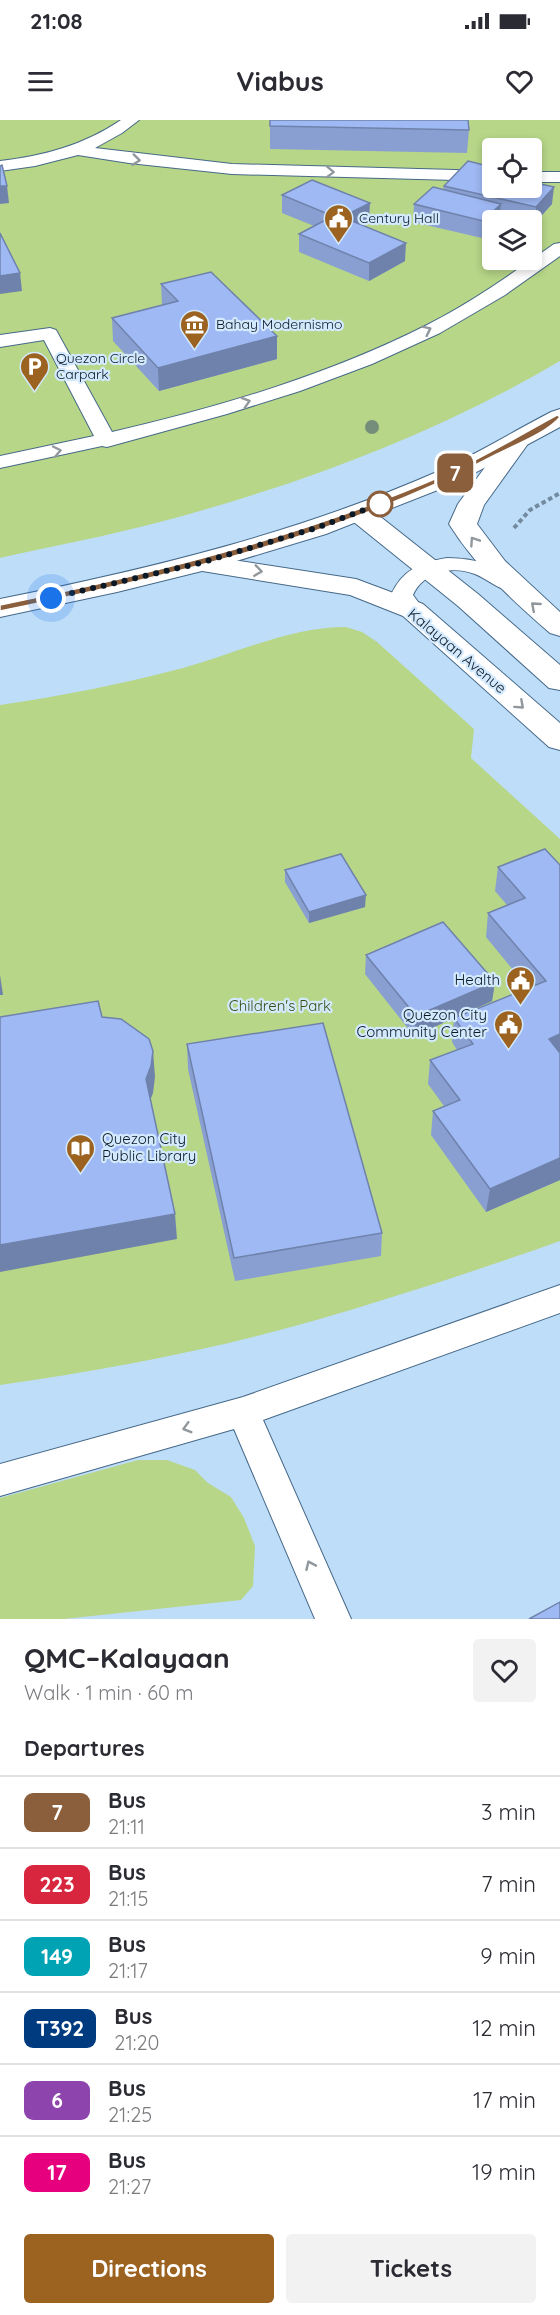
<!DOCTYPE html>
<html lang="en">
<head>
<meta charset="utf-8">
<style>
  :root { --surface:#fff; --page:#f2f2f3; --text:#2b2b33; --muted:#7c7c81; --line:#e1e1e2; --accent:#9c6320 }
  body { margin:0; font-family:Quicksand,sans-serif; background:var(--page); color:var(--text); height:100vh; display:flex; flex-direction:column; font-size:22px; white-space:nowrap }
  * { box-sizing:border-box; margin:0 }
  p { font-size:20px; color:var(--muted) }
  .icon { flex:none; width:33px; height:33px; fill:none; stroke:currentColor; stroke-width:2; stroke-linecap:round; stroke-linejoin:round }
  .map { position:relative; height:1499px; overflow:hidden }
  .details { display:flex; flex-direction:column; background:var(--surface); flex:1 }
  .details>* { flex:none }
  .badge { padding:0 12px; border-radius:9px; font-size:21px; line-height:39px }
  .buttons { position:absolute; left:482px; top:18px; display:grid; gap:12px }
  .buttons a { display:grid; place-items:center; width:60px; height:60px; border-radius:6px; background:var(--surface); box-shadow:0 3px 9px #0003; font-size:30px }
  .you { position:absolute; width:30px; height:30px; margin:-15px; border:4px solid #fff; border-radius:50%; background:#1a73e8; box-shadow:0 0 0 9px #1a73e833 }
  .map>.badge { position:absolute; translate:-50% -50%; box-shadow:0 0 0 3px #fff }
  h2 { padding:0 24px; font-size:22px; line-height:54px }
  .round { display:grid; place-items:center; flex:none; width:63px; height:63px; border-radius:6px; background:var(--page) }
  .headline { display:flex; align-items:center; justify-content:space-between; height:102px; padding:0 24px }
  h1 { font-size:28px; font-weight:800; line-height:45px }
  .cta { display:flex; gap:12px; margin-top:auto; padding:12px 24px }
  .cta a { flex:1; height:69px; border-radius:6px; background:var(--accent); color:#fff; font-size:24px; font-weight:800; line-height:69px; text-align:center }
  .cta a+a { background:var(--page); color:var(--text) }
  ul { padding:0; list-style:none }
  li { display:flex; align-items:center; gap:18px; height:72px; padding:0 24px; border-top:2px solid var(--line) }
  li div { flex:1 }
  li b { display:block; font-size:22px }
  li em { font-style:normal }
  li .badge { min-width:66px; font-weight:700; text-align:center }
  .status { display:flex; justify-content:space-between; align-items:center; height:42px; padding:0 30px; background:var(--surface); direction:ltr }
  .status svg { height:16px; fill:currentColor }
  header { display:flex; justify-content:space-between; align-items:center; height:78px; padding:0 24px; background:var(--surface); font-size:27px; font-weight:800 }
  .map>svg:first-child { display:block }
</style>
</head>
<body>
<div class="status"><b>21:08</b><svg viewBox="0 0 49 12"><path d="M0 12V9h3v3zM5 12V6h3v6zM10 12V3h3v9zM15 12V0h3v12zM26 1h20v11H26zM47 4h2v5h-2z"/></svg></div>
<header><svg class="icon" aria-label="menu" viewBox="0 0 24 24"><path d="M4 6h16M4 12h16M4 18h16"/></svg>Viabus<svg class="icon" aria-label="heart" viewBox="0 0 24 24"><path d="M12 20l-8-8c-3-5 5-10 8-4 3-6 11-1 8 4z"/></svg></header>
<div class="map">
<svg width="560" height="1499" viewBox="0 0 560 1499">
  <rect width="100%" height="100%" fill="#beddf9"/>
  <!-- green -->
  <g fill="#b7d687" fill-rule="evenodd">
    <path d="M 0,0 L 560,0 L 560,241 C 436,314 299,365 160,402 C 107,416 53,426 0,438 ZM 492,28 L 531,28 L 531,68 L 492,68 ZM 492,100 L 531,100 L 531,140 L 492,140 Z"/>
    <path d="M 346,507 L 362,512 L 377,522 L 474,609 L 471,638 L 560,719 L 560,1121 C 478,1150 396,1177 313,1201 C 211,1230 105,1250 0,1265 L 0,585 C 61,576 123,564 183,548 C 237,533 290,507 346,507 Z"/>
    <path d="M 138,1340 L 167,1340 L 195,1350 L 208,1363 L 231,1377 L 244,1398 L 255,1426 L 253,1466 L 241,1480 L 64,1499 L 0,1499 L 0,1378 Z"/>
  </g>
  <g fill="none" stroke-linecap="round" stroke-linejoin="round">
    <defs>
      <g id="lane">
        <path d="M 121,0 L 139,0 L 122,13 L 95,28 L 232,44 L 492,51 L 492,61 L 232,54 L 129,43 L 78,35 L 35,46 L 0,51 L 0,41 C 44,36 84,25 121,0 Z"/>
        <rect x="531" y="52" width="29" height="10"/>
        <path d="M 560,123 L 560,136 L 505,175 L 440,213 L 372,244 L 300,271 L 227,294 L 107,327 L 102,326 L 0,348 L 0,336 L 94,316 L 44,220 L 0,227 L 0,215 L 50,208 L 56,210 L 112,312 C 220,287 328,255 427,205 C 472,182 513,153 554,124 Z"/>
        <path d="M 447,438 C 470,438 508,445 522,465 L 519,470 C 502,474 490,460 475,454 C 452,445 423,452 413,475 L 424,490 L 421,495 L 413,497 L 405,495 L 391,475 C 402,450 421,442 447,438 Z"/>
        <path d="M 560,1165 L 560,1193 L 263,1300 L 351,1499 L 315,1499 L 234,1309 L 0,1376 L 0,1344 L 243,1277 Z"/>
      </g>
      <g id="secondary">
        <path d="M 517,313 L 526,316 L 530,321 L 484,385 L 477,404 L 505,441 L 560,492 L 560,516 L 550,513 C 512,480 476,447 449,404 L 458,384 L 508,316 Z"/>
        <path d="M 359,385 L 368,387 L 478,474 L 560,545 L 560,570 L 549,568 L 458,486 L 350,399 L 346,393 L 350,387 Z"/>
        <path d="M 200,435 L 356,459 L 423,484 L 560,603 L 560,630 L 549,627 L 403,496 L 350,475 L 190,449 L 186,443 L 190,437 Z"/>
      </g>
      <path id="primary" d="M 560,289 L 560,307 L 458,362 L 326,414 L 210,449 L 117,472 L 0,497 L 0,479 C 150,449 298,413 439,351 C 477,334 514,311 551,292 Z"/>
    </defs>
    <!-- lane casing -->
    <use href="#lane" stroke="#466988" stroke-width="2"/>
    <!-- secondary casing -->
    <use href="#secondary" stroke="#466988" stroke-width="2"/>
    <!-- primary casing -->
    <use href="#primary" stroke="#466988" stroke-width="2"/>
    <!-- path -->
    <path stroke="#738ba0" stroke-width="4" stroke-dasharray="4.5 3" stroke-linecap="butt" d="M 514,408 L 530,390 L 560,373"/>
    <!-- lane -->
    <use href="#lane" fill="#fff" fill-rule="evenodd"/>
    <!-- secondary -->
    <use href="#secondary" fill="#fff" fill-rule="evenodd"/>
    <!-- primary -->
    <use href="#primary" fill="#fff" fill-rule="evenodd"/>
  </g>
  <!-- trees -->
  <circle fill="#758e7b" cx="372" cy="307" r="7"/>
  <!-- wall -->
  <g fill="#899fd2">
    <path d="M 270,6 L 469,10 L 467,33 L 270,29 Z"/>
    <path d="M 444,66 L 552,84 L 534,104 L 531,104 L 531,100 L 518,100 L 500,96 L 499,100 L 492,100 L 492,108 L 482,118 L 413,102 L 414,84 L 443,70 Z"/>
    <path d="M 282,75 L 369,100 L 360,105 L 405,141 L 369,161 L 299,132 L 299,114 L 314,106 L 282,93 Z"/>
    <path d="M 161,164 L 277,216 L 277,239 L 159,271 L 113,221 L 112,198 L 162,185 Z"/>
    <path d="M 545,729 L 560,1060 L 486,1092 L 431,1015 L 433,991 L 444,986 L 428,964 L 430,940 L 457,930 L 452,922 L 454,898 L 528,868 L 486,817 L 488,793 L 507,785 L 495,771 L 498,747 Z"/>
    <path d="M 285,750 L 365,787 L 309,803 L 285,762 Z"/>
    <path d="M 366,835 L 495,862 L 492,881 L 414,916 L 365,854 Z"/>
    <path d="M 187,924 L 382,1113 L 381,1136 L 235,1161 L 188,949 Z"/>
  </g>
  <!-- shaded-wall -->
  <g fill="#6f82ab">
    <path d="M 0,66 L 7,66 L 9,83 L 0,84 Z"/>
    <path d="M 554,67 L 552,84 L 534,104 L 536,87 Z"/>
    <path d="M 370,83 L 369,100 L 341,115 L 342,97 Z"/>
    <path d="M 501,84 L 499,100 L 492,100 L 492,108 L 482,118 L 483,101 Z"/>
    <path d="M 406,123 L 405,141 L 369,161 L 369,143 Z"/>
    <path d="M 20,153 L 22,171 L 0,174 L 0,156 Z"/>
    <path d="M 277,216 L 277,239 L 159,271 L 158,248 Z"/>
    <path d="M 366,775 L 365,787 L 309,803 L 309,792 Z"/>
    <path d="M 0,855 L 3,875 L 0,875 Z"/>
    <path d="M 495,862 L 492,881 L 414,916 L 416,896 Z"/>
    <path d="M 560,914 L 560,936 L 549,919 Z"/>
    <path d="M 153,931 L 155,957 L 153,973 L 148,986 L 146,959 Z"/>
    <path d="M 560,1038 L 560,1060 L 486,1092 L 490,1069 Z"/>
    <path d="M 175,1094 L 177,1119 L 0,1152 L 0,1125 Z"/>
  </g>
  <!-- building -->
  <g fill="#9fb9f4" stroke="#6f82ab" stroke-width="1.5">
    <path d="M 270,0 L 468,0 L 469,10 L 270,6 Z"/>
    <path d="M 468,41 L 492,47 L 492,68 L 531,68 L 531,62 L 554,67 L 536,87 L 444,66 Z"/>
    <path d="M 2,45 L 7,66 L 0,66 L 0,46 Z"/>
    <path d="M 312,60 L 370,83 L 342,97 L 406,123 L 369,143 L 299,114 L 333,96 L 282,75 Z"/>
    <path d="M 433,67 L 501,84 L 483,101 L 414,84 Z"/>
    <path d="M 0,113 L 20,153 L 0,156 Z"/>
    <path d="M 211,152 L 277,216 L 158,248 L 112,198 L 178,181 L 161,164 Z"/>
    <path d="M 545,729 L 560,745 L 560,914 L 549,919 L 560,933 L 560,1038 L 490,1069 L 433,991 L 460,980 L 430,940 L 473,924 L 454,898 L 546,861 L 488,793 L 525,778 L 498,747 Z"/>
    <path d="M 341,734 L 366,775 L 309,792 L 285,750 Z"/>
    <path d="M 443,802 L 495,862 L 416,896 L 366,835 Z"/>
    <path d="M 98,881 L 102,897 L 121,899 L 149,919 L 153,931 L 151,946 L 146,959 L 175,1094 L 0,1125 L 0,897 Z"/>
    <path d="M 323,903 L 382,1113 L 234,1138 L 187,924 Z"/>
    <path d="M 560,1482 L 560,1499 L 529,1499 Z"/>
  </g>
  <!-- one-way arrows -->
  <defs><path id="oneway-chevron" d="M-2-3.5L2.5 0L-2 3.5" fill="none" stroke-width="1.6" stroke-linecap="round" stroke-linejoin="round" transform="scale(1.5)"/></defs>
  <g stroke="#91989d">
    <use href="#oneway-chevron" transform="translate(136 40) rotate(7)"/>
    <use href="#oneway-chevron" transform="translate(330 52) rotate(2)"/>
    <use href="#oneway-chevron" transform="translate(427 210) rotate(-26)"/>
    <use href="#oneway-chevron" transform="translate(246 282) rotate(-17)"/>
    <use href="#oneway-chevron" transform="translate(57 331) rotate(-12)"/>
    <use href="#oneway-chevron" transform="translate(474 421) rotate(-124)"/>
    <use href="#oneway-chevron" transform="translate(258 451) rotate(8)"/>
    <use href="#oneway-chevron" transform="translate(535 486) rotate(-139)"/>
    <use href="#oneway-chevron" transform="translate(520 585) rotate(42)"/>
    <use href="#oneway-chevron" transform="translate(187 1308) rotate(164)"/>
    <use href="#oneway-chevron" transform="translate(310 1445) rotate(-114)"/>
  </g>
  <!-- line -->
  <path fill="#8b5e3c" stroke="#fff" stroke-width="1.5" d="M 557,295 L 560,297 C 548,312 517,324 497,334 C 343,416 170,456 0,491 L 0,485 C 152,454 302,417 444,355 C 483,338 520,315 557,295 Z"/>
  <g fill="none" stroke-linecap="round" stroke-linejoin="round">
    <!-- walk -->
    <path stroke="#0b1926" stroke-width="6" stroke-dasharray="0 10.8" d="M 51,478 L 200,443 L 316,408 L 380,384"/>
  </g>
  <!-- icons -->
  <defs>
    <symbol id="civic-pin" viewBox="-11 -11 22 30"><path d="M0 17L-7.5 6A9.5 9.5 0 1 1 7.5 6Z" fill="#9c6320" stroke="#d2e9fe"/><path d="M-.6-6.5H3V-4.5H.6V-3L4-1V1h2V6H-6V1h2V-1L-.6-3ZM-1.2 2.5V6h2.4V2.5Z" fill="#fff"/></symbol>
    <symbol id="museum-pin" viewBox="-11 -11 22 30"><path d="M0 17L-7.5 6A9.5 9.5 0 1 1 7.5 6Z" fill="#9c6320" stroke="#d2e9fe"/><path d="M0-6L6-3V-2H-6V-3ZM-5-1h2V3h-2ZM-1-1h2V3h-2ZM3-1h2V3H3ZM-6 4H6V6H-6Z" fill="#fff"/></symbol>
    <symbol id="parking-pin" viewBox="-11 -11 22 30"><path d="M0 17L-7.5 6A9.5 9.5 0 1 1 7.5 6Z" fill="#9c6320" stroke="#d2e9fe"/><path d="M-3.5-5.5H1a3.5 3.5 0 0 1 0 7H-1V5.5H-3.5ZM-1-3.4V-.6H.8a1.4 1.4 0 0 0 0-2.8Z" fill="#fff"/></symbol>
    <symbol id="library-pin" viewBox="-11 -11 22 30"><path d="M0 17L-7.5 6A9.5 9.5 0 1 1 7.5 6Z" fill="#9c6320" stroke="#d2e9fe"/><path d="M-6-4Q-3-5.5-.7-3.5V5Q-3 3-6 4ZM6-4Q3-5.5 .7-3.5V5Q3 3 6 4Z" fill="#fff"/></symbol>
  </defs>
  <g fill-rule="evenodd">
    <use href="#civic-pin" x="322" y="82" width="33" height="45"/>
    <use href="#museum-pin" x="178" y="188" width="33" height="45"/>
    <use href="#parking-pin" x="18" y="230" width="33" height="45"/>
    <use href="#civic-pin" x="504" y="844" width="33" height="45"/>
    <use href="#civic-pin" x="492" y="888" width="33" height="45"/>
    <use href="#library-pin" x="64" y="1012" width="33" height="45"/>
  </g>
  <!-- markers -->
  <circle fill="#fff" stroke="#8b5e3c" stroke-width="3" cx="380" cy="384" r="12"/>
  <g text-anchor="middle" stroke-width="4.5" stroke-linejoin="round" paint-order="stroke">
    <!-- far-poi labels -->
    <g font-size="14" fill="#0b1926" stroke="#d2e9fe" text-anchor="start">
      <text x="359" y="103">Century Hall</text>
      <text x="216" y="209">Bahay Modernismo</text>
      <text x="56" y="243">Quezon Circle<tspan x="56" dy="16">Carpark</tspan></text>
    </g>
    <!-- street labels -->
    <g font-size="15" fill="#0b1926" stroke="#d2e9fe">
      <text transform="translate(457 531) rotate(40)" y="5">Kalayaan Avenue</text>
    </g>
    <!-- poi labels -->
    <g font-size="15" fill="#0b1926" stroke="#d2e9fe" text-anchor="end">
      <text x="500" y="865">Health</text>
      <text x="487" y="900">Quezon City<tspan x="487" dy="17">Community Center</tspan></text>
      <text x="102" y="1024" text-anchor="start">Quezon City<tspan x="102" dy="17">Public Library</tspan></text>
    </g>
    <!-- park labels -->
    <g font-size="15" fill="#3a4d14" stroke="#d2e9fe">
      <text x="280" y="891">Children's Park</text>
    </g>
  </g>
</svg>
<div class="buttons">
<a><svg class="icon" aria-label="locate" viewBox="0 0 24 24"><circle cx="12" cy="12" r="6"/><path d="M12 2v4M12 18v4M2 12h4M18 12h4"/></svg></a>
<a><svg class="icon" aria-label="layers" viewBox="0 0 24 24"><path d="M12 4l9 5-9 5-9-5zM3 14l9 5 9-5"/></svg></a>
</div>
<div class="you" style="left:51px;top:478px"></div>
<b class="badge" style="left:455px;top:353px;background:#8b5e3c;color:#fff">7</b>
</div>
<section class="details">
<div class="headline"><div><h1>QMC–Kalayaan</h1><p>Walk · 1 min · 60 m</p></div><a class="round"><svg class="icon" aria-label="heart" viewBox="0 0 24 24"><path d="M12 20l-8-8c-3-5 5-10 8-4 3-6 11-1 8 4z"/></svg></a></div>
<h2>Departures</h2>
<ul>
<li><span class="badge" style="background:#8b5e3c;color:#fff">7</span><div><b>Bus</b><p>21:11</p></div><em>3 min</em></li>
<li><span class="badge" style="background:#d7263d;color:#fff">223</span><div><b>Bus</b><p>21:15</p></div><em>7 min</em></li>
<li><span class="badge" style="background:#00a3b4;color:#fff">149</span><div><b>Bus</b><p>21:17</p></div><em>9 min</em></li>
<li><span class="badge" style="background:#003b80;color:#fff">T392</span><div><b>Bus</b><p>21:20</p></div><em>12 min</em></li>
<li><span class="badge" style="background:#8e44ad;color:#fff">6</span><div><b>Bus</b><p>21:25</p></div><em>17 min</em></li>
<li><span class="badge" style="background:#e6007e;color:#fff">17</span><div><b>Bus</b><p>21:27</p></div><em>19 min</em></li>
</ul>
<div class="cta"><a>Directions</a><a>Tickets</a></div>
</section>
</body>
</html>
